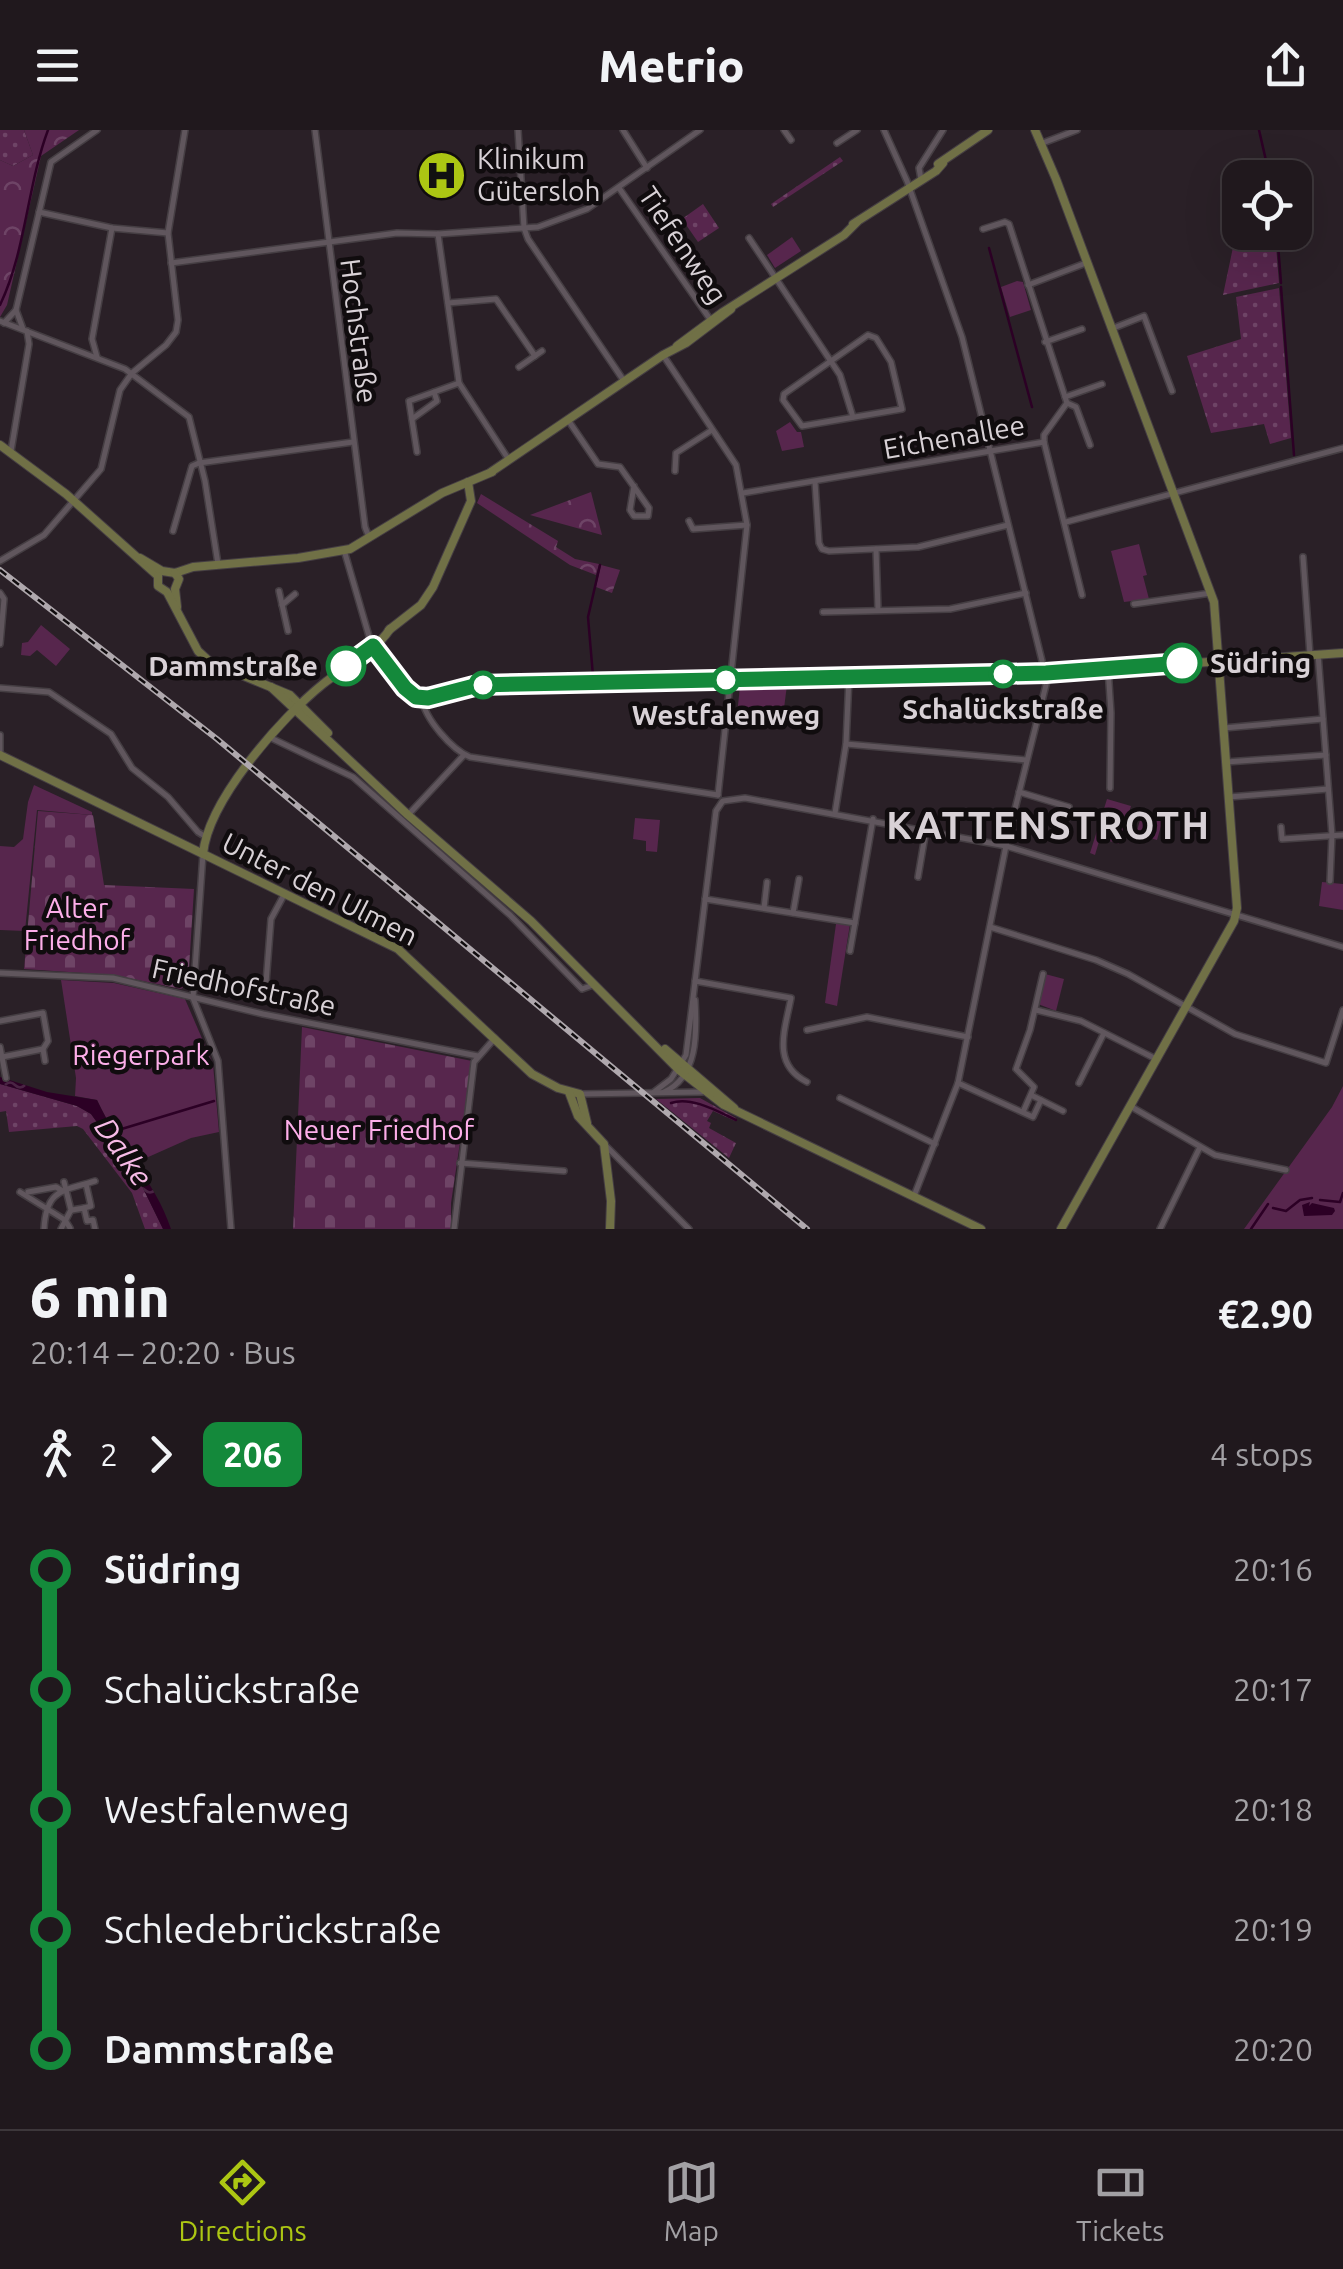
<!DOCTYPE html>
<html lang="en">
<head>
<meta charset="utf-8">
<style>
  :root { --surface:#20181d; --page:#2d252a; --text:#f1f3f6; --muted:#a2a0a4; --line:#3d373b; --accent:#acc613 }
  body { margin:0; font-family:Ubuntu,sans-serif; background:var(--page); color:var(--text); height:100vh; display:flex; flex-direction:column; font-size:38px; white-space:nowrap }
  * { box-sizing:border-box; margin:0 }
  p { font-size:32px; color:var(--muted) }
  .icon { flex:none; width:55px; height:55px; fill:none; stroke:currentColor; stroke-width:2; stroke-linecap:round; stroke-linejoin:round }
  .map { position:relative; height:1099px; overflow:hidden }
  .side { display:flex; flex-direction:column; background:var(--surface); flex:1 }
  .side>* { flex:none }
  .badge { padding:0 20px; border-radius:15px; font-size:35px; line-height:65px }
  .buttons { position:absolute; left:1222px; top:30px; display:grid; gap:20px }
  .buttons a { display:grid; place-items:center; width:90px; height:90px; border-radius:20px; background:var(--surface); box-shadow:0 10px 40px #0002,0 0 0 2px var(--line); font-size:50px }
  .map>.badge { position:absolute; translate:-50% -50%; box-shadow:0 0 0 5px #fff }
  .legs { display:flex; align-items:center; gap:15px; height:110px; padding:0 30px; font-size:32px }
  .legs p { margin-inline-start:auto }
  .headline { display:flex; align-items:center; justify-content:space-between; height:170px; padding:0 30px }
  h1 { font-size:55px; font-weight:800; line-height:75px }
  ul { padding:0 30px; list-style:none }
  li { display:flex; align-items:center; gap:35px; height:120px; font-size:38px }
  li i { display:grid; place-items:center; width:15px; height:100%; margin:0 12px; background:currentColor }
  li i::after { content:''; width:25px; height:25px; margin:-12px; border:8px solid; border-radius:50%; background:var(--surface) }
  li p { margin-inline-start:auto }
  li:first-child i { background:linear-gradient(#0000 50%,currentColor 0) }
  li:last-child i { background:linear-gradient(currentColor 50%,#0000 0) }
  header { display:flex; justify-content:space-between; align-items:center; height:130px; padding:0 30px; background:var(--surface); font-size:45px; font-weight:800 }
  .tabs { display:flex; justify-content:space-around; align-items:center; height:140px; border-top:2px solid var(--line); background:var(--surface); font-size:28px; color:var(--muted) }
  .tabs a { display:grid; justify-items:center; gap:5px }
  .tabs .selected { color:var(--accent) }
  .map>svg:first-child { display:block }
</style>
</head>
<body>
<header><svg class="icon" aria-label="menu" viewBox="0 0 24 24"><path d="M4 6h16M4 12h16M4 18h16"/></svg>Metrio<svg class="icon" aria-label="share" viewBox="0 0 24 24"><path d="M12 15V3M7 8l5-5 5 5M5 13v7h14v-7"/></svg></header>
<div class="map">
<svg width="1343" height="1099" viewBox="0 0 1343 1099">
  <defs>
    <pattern id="grass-dots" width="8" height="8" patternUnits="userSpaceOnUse" patternTransform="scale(2.5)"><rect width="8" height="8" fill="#57264d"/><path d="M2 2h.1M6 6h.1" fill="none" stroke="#6e4466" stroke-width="1.8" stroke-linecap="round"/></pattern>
    <pattern id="forest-crowns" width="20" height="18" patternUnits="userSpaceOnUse" patternTransform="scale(2.5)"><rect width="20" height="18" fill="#57264d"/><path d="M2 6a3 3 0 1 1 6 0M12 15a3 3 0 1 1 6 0" fill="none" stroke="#6e4466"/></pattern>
    <pattern id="cemetery-stones" width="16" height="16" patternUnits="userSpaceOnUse" patternTransform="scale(2.5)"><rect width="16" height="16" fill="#57264d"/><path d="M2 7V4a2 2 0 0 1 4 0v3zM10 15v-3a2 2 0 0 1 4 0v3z" fill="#6e4466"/></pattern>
    <pattern id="water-ripples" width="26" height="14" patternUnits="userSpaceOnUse" patternTransform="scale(2.5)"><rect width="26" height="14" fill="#2c0025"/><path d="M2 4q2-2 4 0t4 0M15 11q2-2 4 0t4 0" fill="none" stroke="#4a2444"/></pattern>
  </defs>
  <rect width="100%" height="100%" fill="#2a2027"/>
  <!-- grass -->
  <g fill="url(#grass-dots)">
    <path d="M 0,0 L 24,0 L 33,25 L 13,36 L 0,30 Z"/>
    <path d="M 840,27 L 843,31 L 773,77 L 771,74 Z"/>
    <path d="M 703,74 L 719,98 L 698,112 L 682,89 Z"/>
    <path d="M 1240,84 L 1240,102 L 1275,103 L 1279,153 L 1223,165 Z"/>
    <path d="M 1279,158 L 1291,308 L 1270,314 L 1264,294 L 1211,303 L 1187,226 L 1241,209 L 1236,167 Z"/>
    <path d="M 0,954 L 77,976 L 91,984 L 140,1052 L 163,1099 L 145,1099 L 132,1063 L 83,999 L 77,996 L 9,1002 L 6,981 L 0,982 Z"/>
    <path d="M 700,968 L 736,988 L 735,991 L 713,981 L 707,991 L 711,993 L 709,998 L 736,1013 L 729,1028 L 656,969 Z"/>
  </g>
  <!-- forest -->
  <g fill="url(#forest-crowns)">
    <path d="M 24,0 L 79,0 L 41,26 L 7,175 L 0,187 L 0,30 L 13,36 L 33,25 Z"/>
    <path d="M 591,362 L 602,405 L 530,385 Z"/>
    <path d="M 481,364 L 558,411 L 556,417 L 575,429 L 599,434 L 596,445 L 570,435 L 477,373 Z"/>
    <path d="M 601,435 L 620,440 L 612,463 L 596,457 Z"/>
  </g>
  <!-- cemetery -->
  <g fill="url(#cemetery-stones)">
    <path d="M 38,681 L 93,685 L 104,755 L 194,759 L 188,854 L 181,859 L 114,845 L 24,839 Z"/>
    <path d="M 302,897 L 472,931 L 451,1073 L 451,1099 L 293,1099 Z"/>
  </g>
  <!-- park -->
  <g fill="#57264d">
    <path d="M 792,107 L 801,121 L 775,138 L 767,125 Z"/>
    <path d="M 1017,151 L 1023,152 L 1031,180 L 1010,187 L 1001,157 Z"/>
    <path d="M 790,292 L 797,302 L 801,302 L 804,317 L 782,321 L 776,301 Z"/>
    <path d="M 1139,414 L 1147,445 L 1143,446 L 1149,469 L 1124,472 L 1111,421 Z"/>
    <path d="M 41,495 L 70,519 L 56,536 L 37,520 L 30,526 L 21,525 L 22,513 L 28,512 Z"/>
    <path d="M 787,555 L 783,586 L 776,589 L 737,585 L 740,556 Z"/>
    <path d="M 34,655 L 92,682 L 92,685 L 37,680 L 25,801 L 0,800 L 0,716 L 14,717 L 23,709 L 28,672 Z"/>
    <path d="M 1107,669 L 1131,676 L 1119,714 L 1100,708 L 1095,725 L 1090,723 Z"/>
    <path d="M 1143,680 L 1163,689 L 1157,710 L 1136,704 Z"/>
    <path d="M 635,688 L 660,690 L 657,722 L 646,721 L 646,711 L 633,709 Z"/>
    <path d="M 1322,752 L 1343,754 L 1343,780 L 1319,776 Z"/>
    <path d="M 839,792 L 850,794 L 837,876 L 825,873 L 836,794 Z"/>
    <path d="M 1045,844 L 1064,849 L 1056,881 L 1038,874 Z"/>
    <path d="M 61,850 L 114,853 L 185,869 L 213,934 L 219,1002 L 191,1008 L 137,1032 L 109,994 L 97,970 L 75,966 L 76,948 Z"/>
    <path d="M 1343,956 L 1343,1099 L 1244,1099 L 1332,977 Z"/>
  </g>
  <!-- water -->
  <g fill="url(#water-ripples)">
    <path d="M 0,947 L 47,962 L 97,970 C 118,1016 155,1050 171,1099 L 163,1099 L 140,1052 L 91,984 L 77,976 L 0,954 Z"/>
    <path d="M 1310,1072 L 1309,1076 L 1312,1073 L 1334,1078 L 1335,1081 L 1332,1085 L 1304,1086 L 1302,1075 Z"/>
  </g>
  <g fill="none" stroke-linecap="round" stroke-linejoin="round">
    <!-- stream -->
    <g stroke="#2c0025" stroke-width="2.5">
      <path d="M 1259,0 L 1270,48"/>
      <path d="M 1277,102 L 1281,153"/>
      <path d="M 989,118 L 1032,277"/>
      <path d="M 1281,157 L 1294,325"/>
      <path d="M 0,175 C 26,121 27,56 48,0"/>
      <path d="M 593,546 L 588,487 L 600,435"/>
      <path d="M 671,973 C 691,966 717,981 736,990"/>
      <path d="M 115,1001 L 214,971"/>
      <path d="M 1320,1070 L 1340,1072 L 1343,1063"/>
      <path d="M 1273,1078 L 1286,1081 L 1300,1070 L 1312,1068"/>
      <path d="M 1251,1099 L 1268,1074"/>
    </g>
    <defs>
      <g id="street">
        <path d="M 315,0 L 365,397 L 369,407"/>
        <path d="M 518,0 L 524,98 L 528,109 L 624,251"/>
        <path d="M 623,0 L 647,38"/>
        <path d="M 784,0 L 791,10"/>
        <path d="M 884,0 L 907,51 L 962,207 L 1047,551 L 1007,711 L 958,953 L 914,1066"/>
        <path d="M 837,13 L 857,0"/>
        <path d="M 1040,14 L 1077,0"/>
        <path d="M 921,49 L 919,38 L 943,0"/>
        <path d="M 619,58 L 712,192"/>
        <path d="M 39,82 L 112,98 L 168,103"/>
        <path d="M 983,99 L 1005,92 L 1009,94 L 1067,273 L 1044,305 L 1044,312"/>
        <path d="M 438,104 L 459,253 L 509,330"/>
        <path d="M 749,108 L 840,245 L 853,287"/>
        <path d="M 171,133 L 397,103 L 438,104 L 538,97 L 587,79 L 700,0"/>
        <path d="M 1028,155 L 1086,133"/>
        <path d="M 448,173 L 496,169 L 535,226"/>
        <path d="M 16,180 L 23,199"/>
        <path d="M 0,191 L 125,239 L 189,287 L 205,351 L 218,434"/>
        <path d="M 4,193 L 16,180 L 51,32 L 97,0"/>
        <path d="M 1111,199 L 1144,186 L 1172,261"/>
        <path d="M 868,205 L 876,208 L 891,232 L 902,279 L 802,296 L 783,270 L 784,264 Z"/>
        <path d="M 1045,212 L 1082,199"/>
        <path d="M 663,225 L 736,335 L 747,395 L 718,665"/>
        <path d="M 97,227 L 92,209 L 112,98"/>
        <path d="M 519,237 L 542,221"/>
        <path d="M 1065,267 L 1102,254"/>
        <path d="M 1067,273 L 1076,277 L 1090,315"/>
        <path d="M 412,289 L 437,271 L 434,262"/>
        <path d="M 568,290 L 598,334 L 620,337 L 649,378 L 648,386 L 634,386 L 630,380 L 634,356"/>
        <path d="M 1044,312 L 1082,465"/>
        <path d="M 11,321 L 29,214 L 27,201"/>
        <path d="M 417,322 L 409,271 L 459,253"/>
        <path d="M 199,333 L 353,312"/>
        <path d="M 675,341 L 676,323 L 712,300"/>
        <path d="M 815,352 L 819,413 L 822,419 L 829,421 L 918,417 L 1008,395"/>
        <path d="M 743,363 L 1044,312"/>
        <path d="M 689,391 L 693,399 L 747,395"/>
        <path d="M 1066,392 L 1343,318"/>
        <path d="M 173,401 L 192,336 L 199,333"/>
        <path d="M 876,419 L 878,480"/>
        <path d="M 344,420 L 371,513"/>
        <path d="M 1303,427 L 1310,525"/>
        <path d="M 0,431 L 44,405 L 101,339 L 120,260 L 132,243 L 166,215 L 176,202 L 178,190 L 168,103 L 185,0"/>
        <path d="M 279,461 L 288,501"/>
        <path d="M 0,463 L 4,469 L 0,514"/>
        <path d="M 1134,474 L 1211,463"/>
        <path d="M 282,475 L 295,464"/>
        <path d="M 823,482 L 950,479 L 1026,463"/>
        <path d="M 1318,524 L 1332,705 L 1330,751"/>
        <path d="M 1108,538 L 1111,583 L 1110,658"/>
        <path d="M 0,558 L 49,562 L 111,604 L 132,638 L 168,667 L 198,702 L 206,707"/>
        <path d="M 422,569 C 425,589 452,620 470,627 L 718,665"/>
        <path d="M 1224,598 L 1323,589"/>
        <path d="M 0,605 L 0,622"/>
        <path d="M 271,608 L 353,647 L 510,785 L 582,859 L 593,855"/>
        <path d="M 846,614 L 1026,630"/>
        <path d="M 1226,632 L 1326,625"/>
        <path d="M 1019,662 L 1069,677"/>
        <path d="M 1229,667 L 1328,659"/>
        <path d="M 723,671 L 745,668 L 1006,716 L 1343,817"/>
        <path d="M 835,683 L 846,614 L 849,547"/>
        <path d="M 408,685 L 464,625"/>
        <path d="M 1281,697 L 1282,709 L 1343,705"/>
        <path d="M 203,724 L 193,868 L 218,931 L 231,1099"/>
        <path d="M 918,747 L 926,700"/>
        <path d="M 705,769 L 855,793"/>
        <path d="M 764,778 L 767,752"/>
        <path d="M 793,783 L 799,749"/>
        <path d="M 990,797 L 1096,830 L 1128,844 L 1235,904 L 1326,933 L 1343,880"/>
        <path d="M 850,821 L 873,689"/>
        <path d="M 0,843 L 113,848 L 263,884 L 478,926"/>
        <path d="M 695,851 L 791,868 C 785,900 771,934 807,952"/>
        <path d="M 266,853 L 271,789 L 285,763"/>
        <path d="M 1036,880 L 1081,891 L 1156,929"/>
        <path d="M 0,891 L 43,883 L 48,911 L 43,919 L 2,927"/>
        <path d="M 807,900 L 867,887 L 968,907"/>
        <path d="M 0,917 L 6,948"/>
        <path d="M 43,919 L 45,931"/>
        <path d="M 958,953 L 1033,987 L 1041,970"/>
        <path d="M 1079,953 L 1104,903"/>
        <path d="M 654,962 L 671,949 L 686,925 L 716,681 L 722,672"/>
        <path d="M 664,962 C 698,947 697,903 695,870"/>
        <path d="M 580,964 L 702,962"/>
        <path d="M 1031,965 L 1063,981"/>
        <path d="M 840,968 L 935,1014"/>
        <path d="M 1130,976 L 1215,1025 L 1286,1040"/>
        <path d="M 1023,982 L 1034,957 L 1016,939 L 1030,900 L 1043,844"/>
        <path d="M 604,1014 L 689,1099"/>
        <path d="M 460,1033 L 564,1041"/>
        <path d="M 20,1062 L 65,1090 L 70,1098"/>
        <path d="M 28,1062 L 56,1057 L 61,1060"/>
        <path d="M 84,1078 L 91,1076 L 86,1054"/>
        <path d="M 72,1080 L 84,1078 L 87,1091 L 93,1090 L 95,1099"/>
        <path d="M 44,1099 C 46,1059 63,1061 95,1051"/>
        <path d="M 61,1099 L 71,1080 L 64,1052"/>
        <path d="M 454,1099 L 474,932 L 495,908"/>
        <path d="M 1160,1099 L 1200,1017"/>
      </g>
      <g id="secondary">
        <path d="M 1035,0 L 1056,49 L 1214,472 L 1237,778 L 1234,791 L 1061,1099"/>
        <path d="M 938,34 L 988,0"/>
        <path d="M 853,94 L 936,41 L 943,33"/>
        <path d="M 677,216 L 723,182 L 844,105 L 857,92"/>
        <path d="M 0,315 L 66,364 L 158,446"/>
        <path d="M 491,342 L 663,225 L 686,213 L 731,179"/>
        <path d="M 140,428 L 162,441 L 175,443 L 193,437 L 298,428 L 350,419 L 442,363 L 492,342"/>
        <path d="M 175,443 L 179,449 L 175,459 L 177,477"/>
        <path d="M 158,446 L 158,456 L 167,462 L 198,521 L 210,532 L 290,565 L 328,603"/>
        <path d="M 389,500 L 421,475 L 433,457 L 471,371 L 468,352"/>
        <path d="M 371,513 L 405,558 L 416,567 L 428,568 L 478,555 L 1046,543 L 1343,523"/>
        <path d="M 271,557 L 408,685 L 531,791 L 679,940 L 724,975 L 981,1099"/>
        <path d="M 0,625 L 398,819 L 532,944 L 558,958 L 580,964 L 587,993"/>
        <path d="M 203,724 C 208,670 282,587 323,554 C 344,537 375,522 390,499"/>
        <path d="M 665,919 L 734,978"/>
        <path d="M 569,962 L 578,986 L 604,1014 L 611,1071 L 610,1099"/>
      </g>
    </defs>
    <!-- street casing -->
    <use href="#street" stroke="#453e43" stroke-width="8"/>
    <!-- secondary casing -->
    <use href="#secondary" stroke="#453e43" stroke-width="10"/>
    <!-- street -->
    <use href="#street" stroke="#60565d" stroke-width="5"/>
    <!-- secondary -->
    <use href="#secondary" stroke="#707046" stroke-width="8"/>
    <defs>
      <path id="rail" d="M 0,440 L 217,609 L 807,1099"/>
    </defs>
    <!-- rail casing -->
    <use href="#rail" stroke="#afa8ad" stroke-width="6"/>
    <!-- rail -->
    <use href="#rail" stroke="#100c0e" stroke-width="2.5" stroke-dasharray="8" stroke-linecap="butt"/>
  </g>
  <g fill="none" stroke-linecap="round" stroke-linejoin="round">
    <defs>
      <path id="line-1" d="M 346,536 L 373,516 L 405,558 L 416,567 L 428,568 L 478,555 L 1046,543 L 1182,533"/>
    </defs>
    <!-- line-1 casing -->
    <use href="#line-1" stroke="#fff" stroke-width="22"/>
    <!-- line-1 -->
    <use href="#line-1" stroke="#14893b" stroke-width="15"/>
  </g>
  <!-- icons -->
  <defs>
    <symbol id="hospital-disc" viewBox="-11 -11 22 22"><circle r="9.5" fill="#acc613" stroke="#100c0e"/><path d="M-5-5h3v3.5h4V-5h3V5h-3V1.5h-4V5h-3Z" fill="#111"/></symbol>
  </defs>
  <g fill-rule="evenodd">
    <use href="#hospital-disc" x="414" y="18" width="55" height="55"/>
  </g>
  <!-- markers -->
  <g fill="#fff" stroke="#14893b" stroke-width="5">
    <circle cx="1182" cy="533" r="18"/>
    <circle cx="346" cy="536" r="18"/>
    <circle cx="1003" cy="544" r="12"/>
    <circle cx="726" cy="550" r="12"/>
    <circle cx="483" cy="555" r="12"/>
  </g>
  <g text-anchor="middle" stroke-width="9" stroke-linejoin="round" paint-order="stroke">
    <!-- poi labels -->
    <g font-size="28" fill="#d8d1d6" stroke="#100c0e" text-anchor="start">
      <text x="477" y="39">Klinikum<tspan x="477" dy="32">Gütersloh</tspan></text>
    </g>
    <!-- street labels -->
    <g font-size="28" fill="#d8d1d6" stroke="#100c0e">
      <text transform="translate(683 115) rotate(56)" y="10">Tiefenweg</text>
      <text transform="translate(359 201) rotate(83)" y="10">Hochstraße</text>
      <text transform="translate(954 307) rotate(-10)" y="10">Eichenallee</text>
      <text transform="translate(320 759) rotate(27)" y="10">Unter den Ulmen</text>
      <text transform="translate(244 857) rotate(12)" y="10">Friedhofstraße</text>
    </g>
    <!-- stop labels -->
    <g font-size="28" font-weight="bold" fill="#d8d1d6" stroke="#100c0e">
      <text x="1210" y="543" text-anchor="start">Südring</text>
      <text x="318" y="546" text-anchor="end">Dammstraße</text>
      <text x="1003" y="589">Schalückstraße</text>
      <text x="726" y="595">Westfalenweg</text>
    </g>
    <!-- park labels -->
    <g font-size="28" fill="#fdaee9" stroke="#100c0e">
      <text x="77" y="788">Alter<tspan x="77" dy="32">Friedhof</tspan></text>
      <text x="141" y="935">Riegerpark</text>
      <text x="379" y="1010">Neuer Friedhof</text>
    </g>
    <!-- water labels -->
    <g font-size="30" font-style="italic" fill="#f7bbe7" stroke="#100c0e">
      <text transform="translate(123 1022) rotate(55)" y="10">Dalke</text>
    </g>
    <!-- district labels -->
    <g font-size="38" font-weight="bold" letter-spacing="2.5" fill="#d8d1d6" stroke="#100c0e">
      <text x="1049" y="709">KATTENSTROTH</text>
    </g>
  </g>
</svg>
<div class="buttons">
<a><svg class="icon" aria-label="locate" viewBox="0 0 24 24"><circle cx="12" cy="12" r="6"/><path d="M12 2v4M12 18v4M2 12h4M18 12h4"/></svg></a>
</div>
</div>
<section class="side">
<div class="headline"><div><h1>6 min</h1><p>20:14 – 20:20 · Bus</p></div><b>€2.90</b></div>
<div class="legs"><svg class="icon" aria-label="walk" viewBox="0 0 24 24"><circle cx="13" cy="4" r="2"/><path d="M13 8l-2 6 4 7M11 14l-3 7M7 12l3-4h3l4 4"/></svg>2<svg class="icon" aria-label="forward" viewBox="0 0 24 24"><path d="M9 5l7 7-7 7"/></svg><b class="badge" style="background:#14893b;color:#fff">206</b><p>4 stops</p></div>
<ul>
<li><i style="color:#14893b"></i><b>Südring</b><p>20:16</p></li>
<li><i style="color:#14893b"></i><span>Schalückstraße</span><p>20:17</p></li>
<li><i style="color:#14893b"></i><span>Westfalenweg</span><p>20:18</p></li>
<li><i style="color:#14893b"></i><span>Schledebrückstraße</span><p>20:19</p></li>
<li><i style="color:#14893b"></i><b>Dammstraße</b><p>20:20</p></li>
</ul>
</section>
<nav class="tabs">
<a class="selected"><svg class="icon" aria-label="directions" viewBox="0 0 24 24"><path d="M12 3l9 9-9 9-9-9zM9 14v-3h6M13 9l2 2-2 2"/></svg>Directions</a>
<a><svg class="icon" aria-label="map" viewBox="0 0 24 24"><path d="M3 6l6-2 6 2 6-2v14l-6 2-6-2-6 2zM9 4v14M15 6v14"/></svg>Map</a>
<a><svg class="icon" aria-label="tickets" viewBox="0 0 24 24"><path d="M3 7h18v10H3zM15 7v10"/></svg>Tickets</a>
</nav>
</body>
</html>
